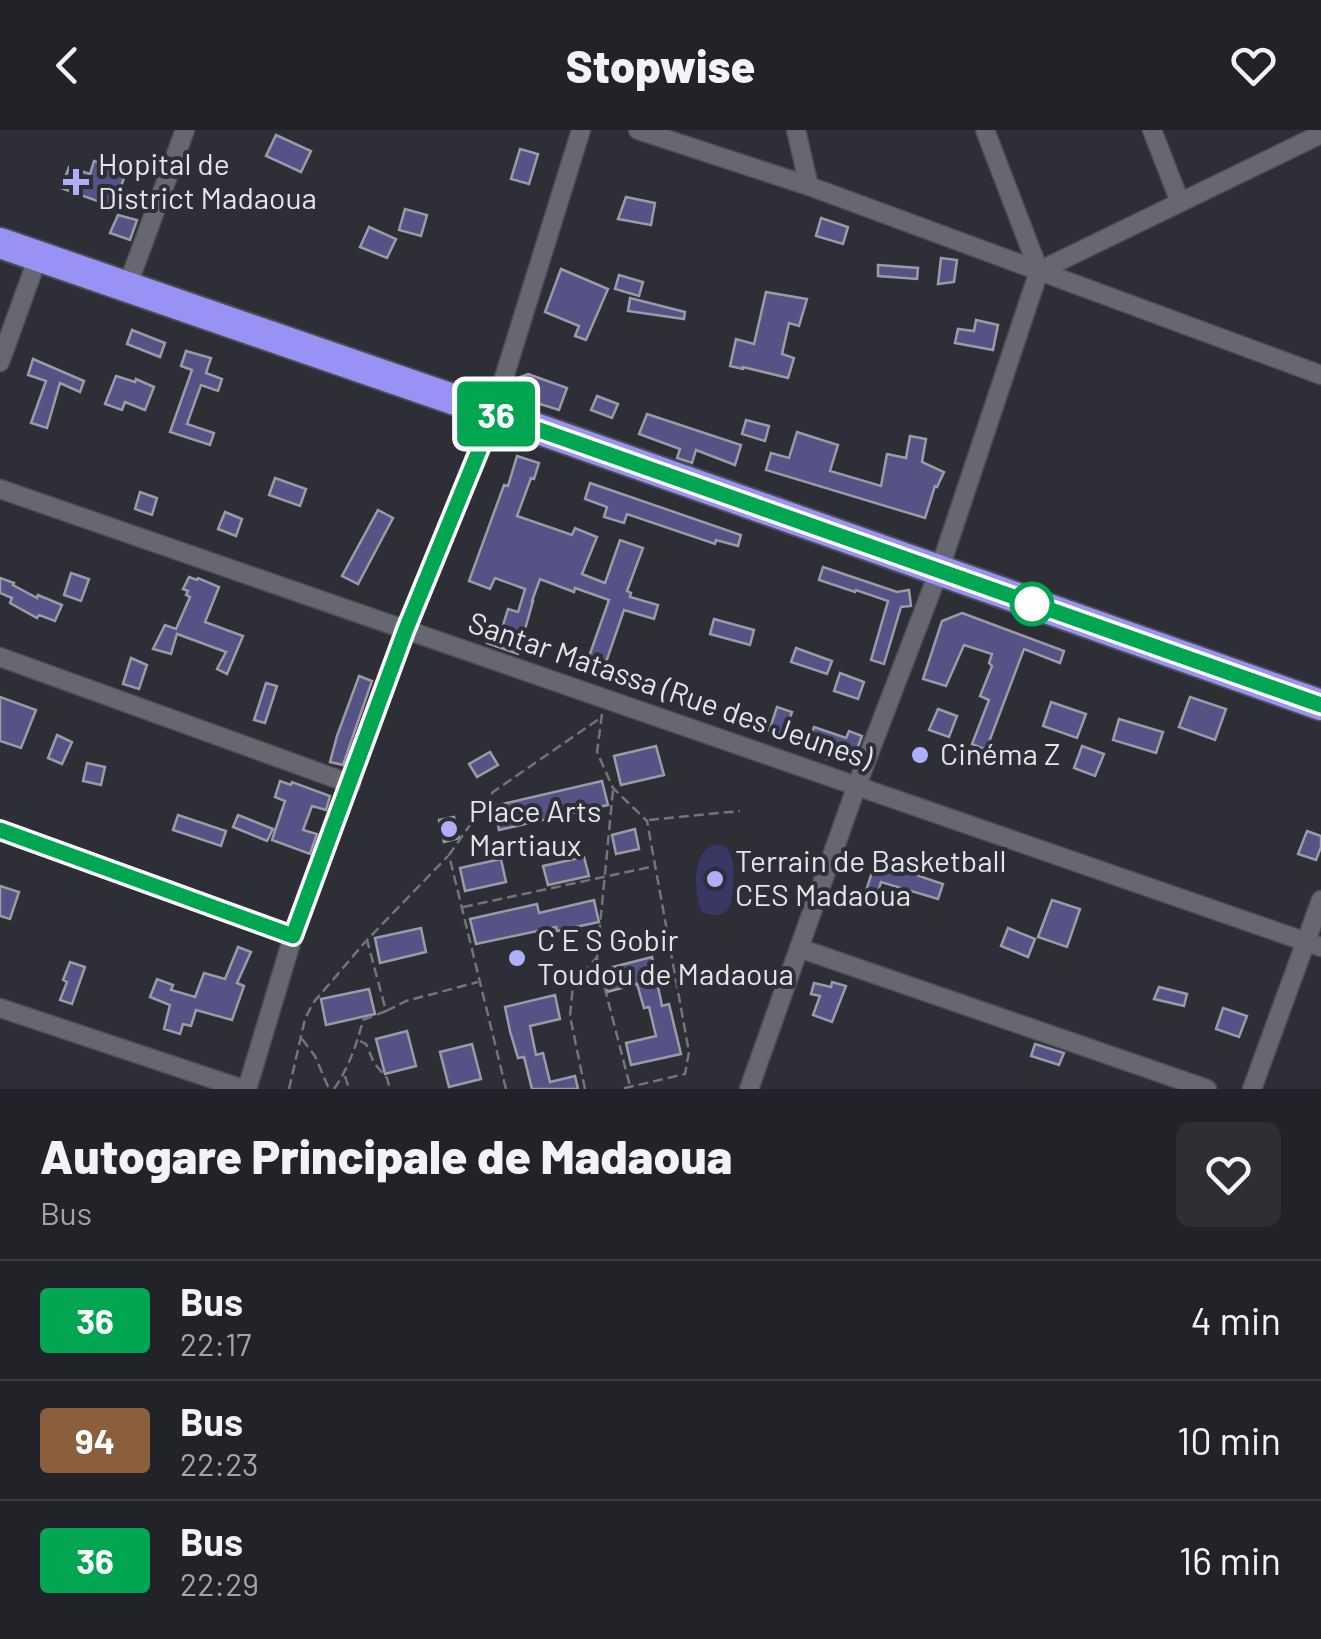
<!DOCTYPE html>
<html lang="fr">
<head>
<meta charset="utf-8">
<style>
  :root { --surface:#222229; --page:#2e2f35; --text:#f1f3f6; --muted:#a2a4a8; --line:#3f3f46 }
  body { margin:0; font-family:Barlow,sans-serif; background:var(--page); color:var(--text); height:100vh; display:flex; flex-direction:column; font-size:38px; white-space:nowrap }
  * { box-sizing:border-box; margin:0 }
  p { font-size:32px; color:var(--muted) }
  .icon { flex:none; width:55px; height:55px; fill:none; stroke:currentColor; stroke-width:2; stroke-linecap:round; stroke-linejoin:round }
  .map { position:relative; height:959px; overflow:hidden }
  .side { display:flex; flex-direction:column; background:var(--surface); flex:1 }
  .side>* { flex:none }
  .badge { padding:0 20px; border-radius:8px; font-size:35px; line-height:65px }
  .map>.badge { position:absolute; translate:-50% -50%; box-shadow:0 0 0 5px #fff }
  .round { display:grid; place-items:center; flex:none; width:105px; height:105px; border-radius:15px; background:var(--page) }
  .head { display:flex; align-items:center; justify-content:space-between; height:170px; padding:0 40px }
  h1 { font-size:48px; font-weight:800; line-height:75px }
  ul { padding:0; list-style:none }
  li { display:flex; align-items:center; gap:30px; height:120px; padding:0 40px; border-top:2px solid var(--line) }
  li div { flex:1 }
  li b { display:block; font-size:38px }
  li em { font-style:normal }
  li .badge { min-width:110px; font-weight:700; text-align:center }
  header { display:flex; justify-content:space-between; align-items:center; height:130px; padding:0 40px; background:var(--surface); font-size:45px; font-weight:800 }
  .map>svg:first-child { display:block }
</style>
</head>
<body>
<header><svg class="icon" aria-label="back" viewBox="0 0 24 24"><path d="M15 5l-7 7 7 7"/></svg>Stopwise<svg class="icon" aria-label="heart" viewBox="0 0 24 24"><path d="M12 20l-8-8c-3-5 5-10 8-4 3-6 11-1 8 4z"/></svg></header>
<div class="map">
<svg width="1321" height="959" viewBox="0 0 1321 959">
  <rect width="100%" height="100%" fill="#2e2e37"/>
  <!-- green -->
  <path fill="#3a3765" d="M 718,714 C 726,718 726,716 730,724 C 735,732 733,741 733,750 C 733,774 731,792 702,782 C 693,762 691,718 718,714 Z"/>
  <!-- building -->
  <g fill="#555385" stroke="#9b9ba6" stroke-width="2.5">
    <path d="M 276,5 L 311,21 L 301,42 L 266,26 Z"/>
    <path d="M 520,19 L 538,24 L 529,54 L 511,49 Z"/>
    <path d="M 94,31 L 126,42 L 114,77 L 61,58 L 69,37 L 90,44 Z"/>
    <path d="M 626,67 L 655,73 L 651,95 L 618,89 Z"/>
    <path d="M 405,79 L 427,85 L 421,106 L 399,100 Z"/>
    <path d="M 118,85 L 137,90 L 130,110 L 110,103 Z"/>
    <path d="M 821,88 L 848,97 L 843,114 L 816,106 Z"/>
    <path d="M 369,97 L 396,109 L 387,128 L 360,117 Z"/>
    <path d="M 941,128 L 957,130 L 954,152 L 938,154 Z"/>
    <path d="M 878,135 L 918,138 L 917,149 L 878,146 Z"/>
    <path d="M 561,139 L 608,159 L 586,210 L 575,206 L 579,196 L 545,182 Z"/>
    <path d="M 619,145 L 643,152 L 639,166 L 615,159 Z"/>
    <path d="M 766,162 L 807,169 L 799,196 L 789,193 L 782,224 L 794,228 L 788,248 L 743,237 L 743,239 L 730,236 L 736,209 L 754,214 Z"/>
    <path d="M 630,168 L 685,182 L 684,189 L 628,181 Z"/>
    <path d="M 976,190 L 998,195 L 993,220 L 955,213 L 958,199 L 974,201 Z"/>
    <path d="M 132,200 L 165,213 L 160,227 L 127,214 Z"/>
    <path d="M 186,221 L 211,228 L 206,243 L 222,249 L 218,261 L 201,255 L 187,294 L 214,303 L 210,315 L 170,302 L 192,240 L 181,236 Z"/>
    <path d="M 33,229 L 84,251 L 80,262 L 60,253 L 47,298 L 31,293 L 46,251 L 28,245 Z"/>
    <path d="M 528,244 L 567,258 L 559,280 L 527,270 L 518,248 Z"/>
    <path d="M 116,246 L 135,252 L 136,249 L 154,257 L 145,280 L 125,272 L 122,280 L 105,274 Z"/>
    <path d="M 597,266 L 618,274 L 612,288 L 591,280 Z"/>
    <path d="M 647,284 L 741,315 L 735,335 L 696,320 L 692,333 L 677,328 L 680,319 L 639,304 Z"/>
    <path d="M 746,290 L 769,296 L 765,311 L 742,304 Z"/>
    <path d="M 797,302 L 838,315 L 830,341 L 881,356 L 887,324 L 906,328 L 910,306 L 926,309 L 922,332 L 944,342 L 937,357 L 935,356 L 925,388 L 766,340 L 771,323 L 789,328 Z"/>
    <path d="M 517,326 L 539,333 L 534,349 L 531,348 L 517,386 L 572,405 L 575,398 L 597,407 L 582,444 L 605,453 L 620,410 L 643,418 L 627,461 L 631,463 L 630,467 L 658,475 L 654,489 L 624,480 L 603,541 L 586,535 L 609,470 L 575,458 L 574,462 L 540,449 L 532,471 L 533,471 L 518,524 L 487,513 L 491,502 L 500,505 L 508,479 L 518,482 L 525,459 L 495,448 L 490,459 L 469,451 L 504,355 L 508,356 Z"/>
    <path d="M 275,348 L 306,359 L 300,376 L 269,365 Z"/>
    <path d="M 590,353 L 741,405 L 738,416 L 716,410 L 715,414 L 627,384 L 624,393 L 604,387 L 607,377 L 585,369 Z"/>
    <path d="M 140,362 L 157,368 L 152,385 L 135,379 Z"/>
    <path d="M 378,380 L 393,388 L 358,454 L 342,446 Z"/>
    <path d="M 225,382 L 242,389 L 236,406 L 218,399 Z"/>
    <path d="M 823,437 L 897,462 L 909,460 L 911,476 L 901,477 L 884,534 L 871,530 L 888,471 L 856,460 L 855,462 L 819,450 Z"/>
    <path d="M 71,443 L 89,449 L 81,471 L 64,465 Z"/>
    <path d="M 189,447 L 197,450 L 198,448 L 219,457 L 205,492 L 243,506 L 227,544 L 217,539 L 226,522 L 177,504 L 171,524 L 153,519 L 165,495 L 176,499 L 190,467 L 186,465 L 188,461 L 183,459 Z"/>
    <path d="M 0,448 L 14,453 L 13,455 L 37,468 L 38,465 L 62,475 L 55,491 L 39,485 L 37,488 L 10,473 L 12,468 L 0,463 Z"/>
    <path d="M 962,483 L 1064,521 L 1060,533 L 1024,519 L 986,620 L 972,614 L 989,570 L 980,566 L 992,536 L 989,533 L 992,524 L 964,515 L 946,556 L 923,549 L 942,491 Z"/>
    <path d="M 714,489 L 754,500 L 750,515 L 710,504 Z"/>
    <path d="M 796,518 L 832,531 L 827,544 L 791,532 Z"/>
    <path d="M 131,528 L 147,535 L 139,559 L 123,554 Z"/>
    <path d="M 840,543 L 864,552 L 858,569 L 834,561 Z"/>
    <path d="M 359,546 L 372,551 L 343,635 L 330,632 L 337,606 Z"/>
    <path d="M 266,553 L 277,556 L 265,593 L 254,590 Z"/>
    <path d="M 0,567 L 36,580 L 21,618 L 0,611 Z"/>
    <path d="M 1190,567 L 1226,579 L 1215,610 L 1179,597 Z"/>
    <path d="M 1051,572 L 1086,584 L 1077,608 L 1043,596 Z"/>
    <path d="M 777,577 L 792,582 L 784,606 L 769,601 Z"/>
    <path d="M 938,579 L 957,586 L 949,607 L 929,600 Z"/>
    <path d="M 1119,589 L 1163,602 L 1156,623 L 1113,610 Z"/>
    <path d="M 814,597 L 846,608 L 849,601 L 862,606 L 854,627 L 827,629 L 827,621 L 808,615 Z"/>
    <path d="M 57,605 L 72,612 L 62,634 L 48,628 Z"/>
    <path d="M 656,616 L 664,645 L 621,655 L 614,626 Z"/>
    <path d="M 1082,616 L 1104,624 L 1095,646 L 1074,638 Z"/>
    <path d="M 490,622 L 498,635 L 477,647 L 469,634 Z"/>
    <path d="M 87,633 L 105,637 L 101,655 L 83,651 Z"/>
    <path d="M 280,651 L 291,655 L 292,652 L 330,666 L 326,680 L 312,676 L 303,700 L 317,704 L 310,724 L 272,710 L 285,671 L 275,667 Z"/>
    <path d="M 602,651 L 608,675 L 499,700 L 494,676 Z"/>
    <path d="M 178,685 L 226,701 L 221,716 L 173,700 Z"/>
    <path d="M 238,685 L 273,699 L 267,711 L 233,697 Z"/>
    <path d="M 454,687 L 459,708 L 444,712 L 439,690 Z"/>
    <path d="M 635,699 L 639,719 L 616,724 L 612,705 Z"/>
    <path d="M 1307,701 L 1321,706 L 1321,717 L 1316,730 L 1298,724 Z"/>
    <path d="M 584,727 L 589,746 L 548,755 L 543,736 Z"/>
    <path d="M 901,727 L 923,733 L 919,746 L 943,754 L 938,769 L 881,752 L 875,771 L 864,767 L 874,736 L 896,744 Z"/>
    <path d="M 501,729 L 506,752 L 465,761 L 460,738 Z"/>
    <path d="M 0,756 L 19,762 L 10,789 L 0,786 Z"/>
    <path d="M 594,770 L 599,792 L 557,801 L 556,797 L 476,814 L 470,789 L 537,774 L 539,783 Z"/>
    <path d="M 1052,770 L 1080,779 L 1067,817 L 1038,807 Z"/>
    <path d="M 421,798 L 426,822 L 380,833 L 375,808 Z"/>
    <path d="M 1008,798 L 1035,809 L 1028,827 L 1001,816 Z"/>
    <path d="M 238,817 L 251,822 L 237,853 L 244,856 L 232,890 L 196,880 L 191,896 L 183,894 L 180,904 L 164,899 L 170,875 L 150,867 L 157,849 L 173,855 L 171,860 L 195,867 L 204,843 L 225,849 Z"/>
    <path d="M 652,827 L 662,876 L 669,874 L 681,924 L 631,935 L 626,913 L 656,906 L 649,877 L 644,878 L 637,854 L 607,862 L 601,840 Z"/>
    <path d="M 70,832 L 85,837 L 72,874 L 60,870 L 67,852 L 63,850 Z"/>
    <path d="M 832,852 L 846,856 L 832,892 L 813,885 L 820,866 L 811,864 L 814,853 L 831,857 Z"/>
    <path d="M 1159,857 L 1187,864 L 1184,876 L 1154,869 Z"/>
    <path d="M 369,859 L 375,884 L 326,895 L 321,869 Z"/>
    <path d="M 555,865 L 560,889 L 530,896 L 536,925 L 543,923 L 550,952 L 575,946 L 578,959 L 532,959 L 524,927 L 518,928 L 510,901 L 505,877 Z"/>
    <path d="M 1223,878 L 1247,886 L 1239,907 L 1216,899 Z"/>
    <path d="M 407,901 L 416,936 L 385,944 L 376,909 Z"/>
    <path d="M 472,914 L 481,949 L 449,957 L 440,922 Z"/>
    <path d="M 1035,914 L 1064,923 L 1059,935 L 1031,926 Z"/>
  </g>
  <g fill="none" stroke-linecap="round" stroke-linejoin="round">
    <defs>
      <g id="street">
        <path d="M 638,0 L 809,56 L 1321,245"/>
        <path d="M 796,0 L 809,56"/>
        <path d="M 1152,0 L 1180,72"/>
        <path d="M 1039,141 L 1321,4"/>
        <path d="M 127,157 L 185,0"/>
        <path d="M 0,232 L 38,127"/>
        <path d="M 0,359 L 1321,817"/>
        <path d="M 0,527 L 351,654"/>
        <path d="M 0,700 L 293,806"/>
        <path d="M 799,818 L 1207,959"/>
        <path d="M 0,878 L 243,959"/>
        <path d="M 247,959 L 293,806 L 406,499 L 493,283 L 581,0"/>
        <path d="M 749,959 L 857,655 L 939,441 L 1039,141 L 985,0"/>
        <path d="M 1252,959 L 1321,770"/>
      </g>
      <path id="highway" d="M 0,113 L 493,283 L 1321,575"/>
    </defs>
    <!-- street casing -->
    <use href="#street" stroke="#4c4c53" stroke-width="21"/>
    <!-- highway casing -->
    <use href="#highway" stroke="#4c4c53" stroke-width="34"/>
    <!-- path -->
    <g stroke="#74747b" stroke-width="2.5" stroke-dasharray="10 5" stroke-linecap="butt">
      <path d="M 602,584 L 597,622 L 613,658 L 647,691 L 689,922 L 685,944 L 621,959"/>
      <path d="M 649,690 L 740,681"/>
      <path d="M 463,777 L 655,736"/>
      <path d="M 597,828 L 630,956"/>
      <path d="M 386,881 L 406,871 L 478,852"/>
      <path d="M 302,909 L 315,926 L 329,959"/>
      <path d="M 360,911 L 366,914 L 374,933 L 387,948 L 390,959"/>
      <path d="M 345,946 L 349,959"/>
      <path d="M 289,959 L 305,889 L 313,873 L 366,811"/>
      <path d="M 334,959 C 348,939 357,914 363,890 L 386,881 L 367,810 L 448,726"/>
      <path d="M 506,959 L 449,725 L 493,662 L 599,589"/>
      <path d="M 585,959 L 570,886 L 573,855 L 597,827 L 613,660"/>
    </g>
    <!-- street -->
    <use href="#street" stroke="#666771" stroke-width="18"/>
    <!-- highway -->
    <use href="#highway" stroke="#9792f3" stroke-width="30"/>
  </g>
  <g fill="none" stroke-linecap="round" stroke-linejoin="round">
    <defs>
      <path id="line" d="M 0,700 L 293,806 L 406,499 L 494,284 L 1321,575"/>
    </defs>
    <!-- line casing -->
    <use href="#line" stroke="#fff" stroke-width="22"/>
    <!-- line -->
    <use href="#line" stroke="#00a651" stroke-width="15"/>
  </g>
  <!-- markers -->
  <g fill="#afaefa" stroke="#2e2e37" stroke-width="4">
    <path d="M71 37h10v10h10v10h-10v10h-10v-10h-10v-10h10z"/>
    <circle cx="920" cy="625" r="10"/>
    <circle cx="449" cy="699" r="10"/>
    <circle cx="715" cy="749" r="10"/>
    <circle cx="517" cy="828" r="10"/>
  </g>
  <circle fill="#fff" stroke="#00a651" stroke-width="5" cx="1032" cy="474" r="20"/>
  <g text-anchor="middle" stroke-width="8" stroke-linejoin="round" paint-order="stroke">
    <!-- poi labels -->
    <g font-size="30" fill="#e4e4ea" stroke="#2e2e37" text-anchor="start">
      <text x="98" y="45">Hopital de<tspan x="98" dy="34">District Madaoua</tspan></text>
      <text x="940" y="635">Cinéma Z</text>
      <text x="469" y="692">Place Arts<tspan x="469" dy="34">Martiaux</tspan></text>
      <text x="735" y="742">Terrain de Basketball<tspan x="735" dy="34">CES Madaoua</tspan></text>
      <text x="537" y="821">C E S Gobir<tspan x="537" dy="34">Toudou de Madaoua</tspan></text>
    </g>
    <!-- street labels -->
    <g font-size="30" fill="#e4e4ea" stroke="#2e2e37">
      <text transform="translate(670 561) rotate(19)" y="10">Santar Matassa (Rue des Jeunes)</text>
    </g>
  </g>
</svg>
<b class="badge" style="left:496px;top:284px;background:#00a651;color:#fff">36</b>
</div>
<section class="side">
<div class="head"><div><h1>Autogare Principale de Madaoua</h1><p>Bus</p></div><a class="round"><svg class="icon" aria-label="heart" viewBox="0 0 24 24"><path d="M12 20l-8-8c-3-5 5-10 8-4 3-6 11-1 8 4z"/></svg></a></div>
<ul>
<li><span class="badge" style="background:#00a651;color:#fff">36</span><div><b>Bus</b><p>22:17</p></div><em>4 min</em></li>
<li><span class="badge" style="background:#8b5e3c;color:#fff">94</span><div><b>Bus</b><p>22:23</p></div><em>10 min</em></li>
<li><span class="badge" style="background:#00a651;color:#fff">36</span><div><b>Bus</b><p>22:29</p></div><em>16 min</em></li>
</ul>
</section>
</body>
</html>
